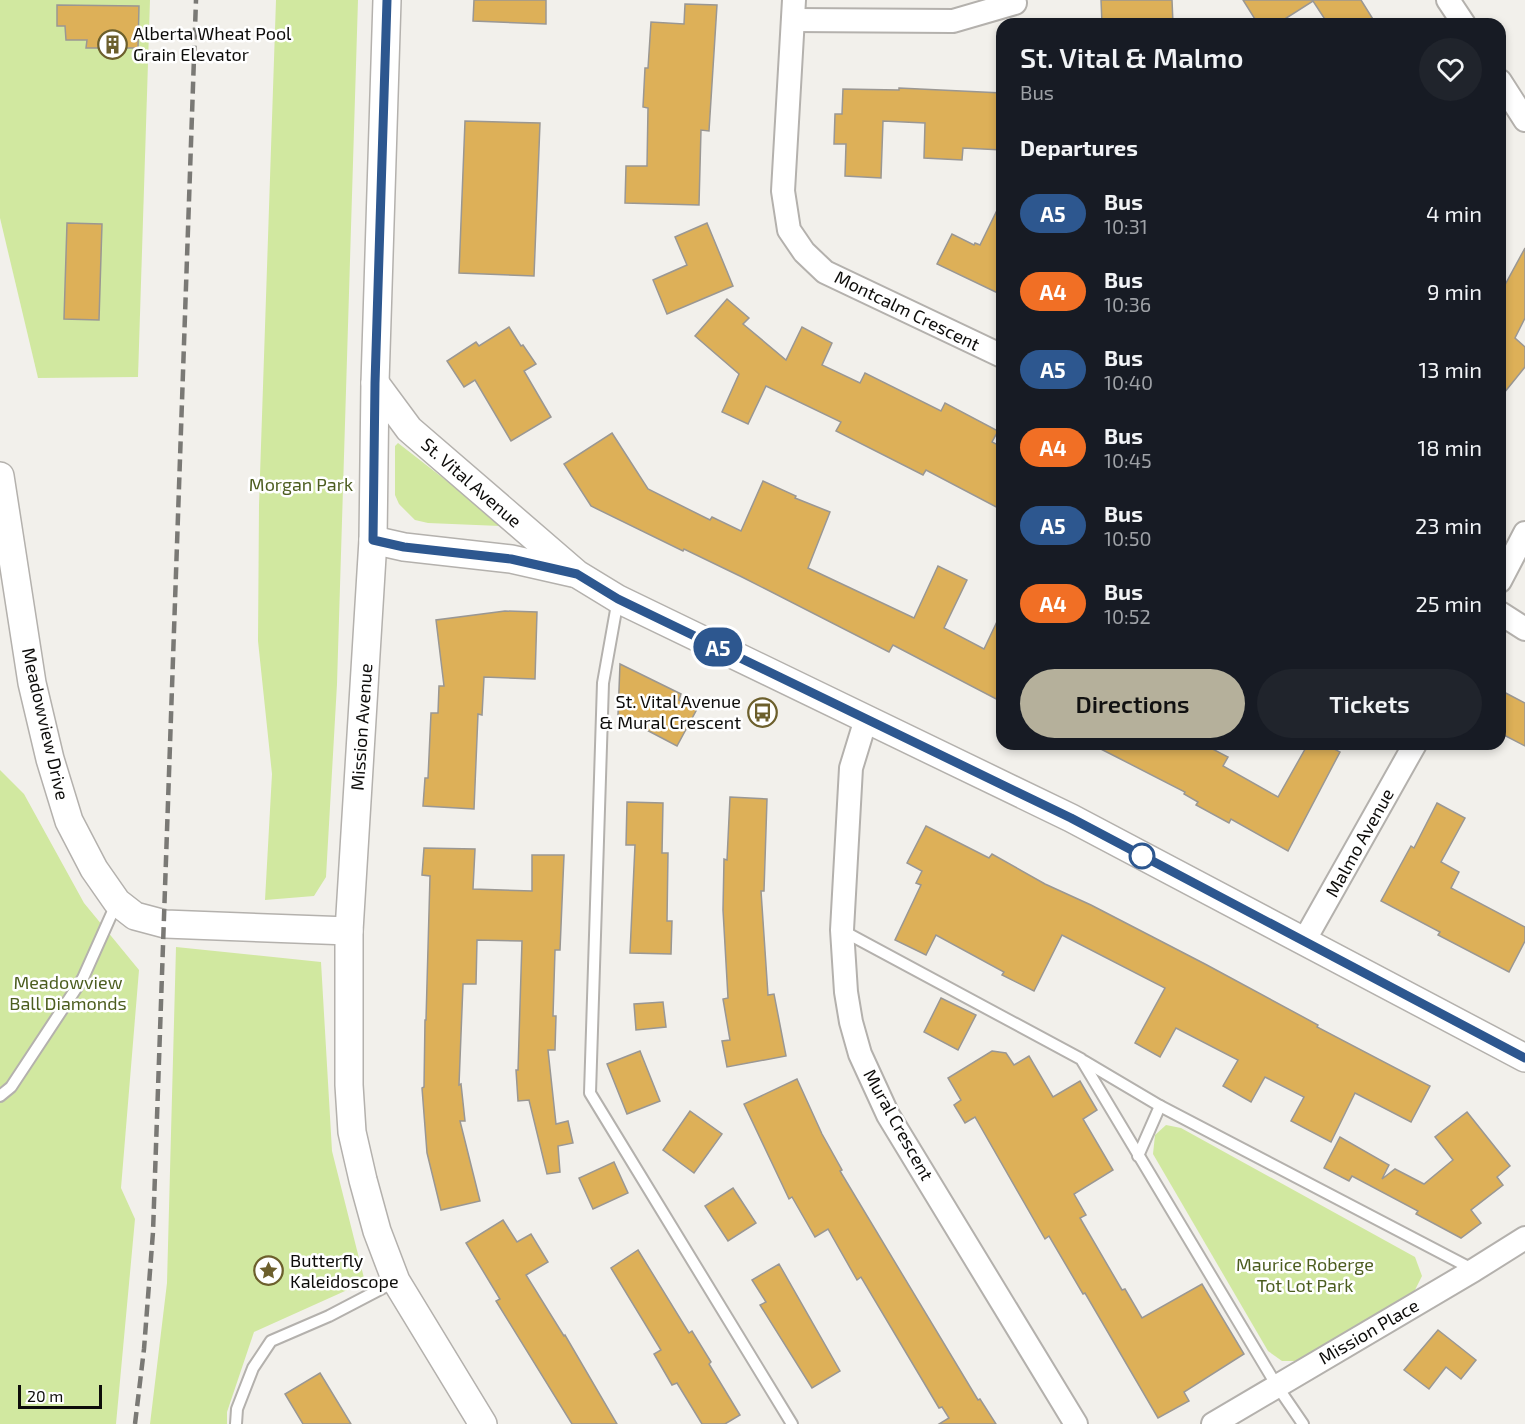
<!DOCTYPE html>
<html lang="en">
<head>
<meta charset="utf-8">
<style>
  :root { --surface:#171b24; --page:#20242c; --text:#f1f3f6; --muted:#9ea1a6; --accent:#b5b09b }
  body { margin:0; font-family:"Exo 2",sans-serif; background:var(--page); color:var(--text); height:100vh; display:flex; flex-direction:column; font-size:22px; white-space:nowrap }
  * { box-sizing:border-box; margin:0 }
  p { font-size:20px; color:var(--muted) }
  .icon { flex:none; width:33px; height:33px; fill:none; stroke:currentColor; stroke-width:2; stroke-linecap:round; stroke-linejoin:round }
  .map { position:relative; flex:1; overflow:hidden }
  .side { position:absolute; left:996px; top:18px; width:510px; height:732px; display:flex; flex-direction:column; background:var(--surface); border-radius:18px; box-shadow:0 3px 9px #0003 }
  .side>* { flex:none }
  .badge { padding:0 12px; border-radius:20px; font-size:21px; line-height:39px }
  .scale { position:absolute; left:18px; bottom:15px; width:84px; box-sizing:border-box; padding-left:6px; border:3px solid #0d0c0a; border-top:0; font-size:16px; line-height:21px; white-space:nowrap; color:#0d0c0a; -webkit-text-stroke:4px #fff; paint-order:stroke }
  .map>.badge { position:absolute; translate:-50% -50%; box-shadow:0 0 0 3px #fff }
  h2 { padding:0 24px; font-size:22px; line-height:54px }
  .round { display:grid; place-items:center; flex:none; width:63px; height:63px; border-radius:32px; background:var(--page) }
  .summary { display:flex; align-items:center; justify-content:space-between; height:102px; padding:0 24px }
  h1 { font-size:28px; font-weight:600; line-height:45px }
  .action { display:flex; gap:12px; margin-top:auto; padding:12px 24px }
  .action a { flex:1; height:69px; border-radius:36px; background:var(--accent); color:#111; font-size:24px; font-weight:600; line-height:69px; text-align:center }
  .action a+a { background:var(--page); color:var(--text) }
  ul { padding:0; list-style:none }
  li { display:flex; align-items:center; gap:18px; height:78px; padding:0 24px }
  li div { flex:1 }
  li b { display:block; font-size:22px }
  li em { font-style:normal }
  li .badge { min-width:66px; font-weight:700; text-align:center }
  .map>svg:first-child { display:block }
</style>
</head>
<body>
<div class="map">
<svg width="1525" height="1424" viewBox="0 0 1525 1424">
  <rect width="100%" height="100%" fill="#f2f0eb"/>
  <!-- green -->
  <g fill="#d1e8a0">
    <path d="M 0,0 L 150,0 L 138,377 L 38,378 L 0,218 Z"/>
    <path d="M 276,0 L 358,0 L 337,684 L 326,877 L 314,896 L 265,900 L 272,774 L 258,641 L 259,505 Z"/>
    <path d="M 398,443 L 497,520 L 501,523 L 500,526 L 428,523 L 415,520 L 399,504 L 395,495 L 395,446 Z"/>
    <path d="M 0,770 L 24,794 L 84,903 L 139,970 L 121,1188 L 135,1219 L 116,1424 L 0,1424 Z"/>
    <path d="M 176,947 L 321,962 L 332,1151 L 365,1282 L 254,1332 L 227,1412 L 227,1424 L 150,1424 L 167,1283 Z"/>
    <path d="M 1166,1125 L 1181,1128 L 1415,1257 L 1422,1276 L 1413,1294 L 1362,1325 L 1295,1361 L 1282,1361 L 1268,1351 L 1153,1154 L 1155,1135 Z"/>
  </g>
  <!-- building -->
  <g fill="#ddb058" stroke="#9a9793" stroke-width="1.5">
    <path d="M 474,0 L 546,0 L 546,24 L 473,21 Z"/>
    <path d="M 1101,0 L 1172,0 L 1173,24 L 1102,24 Z"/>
    <path d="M 1243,0 L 1361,0 L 1376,24 L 1328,24 L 1313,1 L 1277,24 L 1258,24 Z"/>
    <path d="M 685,4 L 717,5 L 709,131 L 701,130 L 699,205 L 625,203 L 626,166 L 647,166 L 648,108 L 643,107 L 645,68 L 648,68 L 651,22 L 684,24 Z"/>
    <path d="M 57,5 L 139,6 L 138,48 L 86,48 L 87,40 L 66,40 L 65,26 L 57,26 Z"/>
    <path d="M 899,88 L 1002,93 L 1002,150 L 963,148 L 962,160 L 924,158 L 925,123 L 883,121 L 881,178 L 845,176 L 846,144 L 834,144 L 835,114 L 842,114 L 843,89 L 899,90 Z"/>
    <path d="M 465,121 L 540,123 L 534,276 L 459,273 Z"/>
    <path d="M 1002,200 L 1002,295 L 937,264 L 952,234 L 974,245 L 975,243 L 980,245 Z"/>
    <path d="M 67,223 L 102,224 L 99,320 L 64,319 Z"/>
    <path d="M 707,223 L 733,286 L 667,314 L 653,280 L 687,265 L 675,237 Z"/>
    <path d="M 1525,248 L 1525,318 L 1515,338 L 1525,347 L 1525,367 L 1500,398 L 1500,294 Z"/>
    <path d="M 727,299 L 749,318 L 743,324 L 786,360 L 802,327 L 832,343 L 822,365 L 860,383 L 865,373 L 941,411 L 945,403 L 998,431 L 992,442 L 1002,447 L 1002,510 L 926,470 L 923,475 L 836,431 L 841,422 L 766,386 L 748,424 L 722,412 L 739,374 L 695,336 Z"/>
    <path d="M 509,327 L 521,346 L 523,345 L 536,364 L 524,371 L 551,417 L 511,441 L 475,380 L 464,387 L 447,361 L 476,342 L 479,346 Z"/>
    <path d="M 612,433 L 648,489 L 710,520 L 712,517 L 741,531 L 763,481 L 796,496 L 795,498 L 830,512 L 808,568 L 914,618 L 938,566 L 967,580 L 944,628 L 984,649 L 1002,611 L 1002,702 L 893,645 L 889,652 L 742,577 L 684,549 L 683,551 L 591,506 L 564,464 Z"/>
    <path d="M 505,611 L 537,612 L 535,679 L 484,677 L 482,715 L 478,714 L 474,809 L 423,806 L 425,778 L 428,778 L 431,713 L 438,713 L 439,686 L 444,686 L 436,620 Z"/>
    <path d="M 620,664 L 681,694 L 679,700 L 697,709 L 677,746 L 618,715 Z"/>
    <path d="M 1500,690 L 1525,703 L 1525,746 L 1500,733 Z"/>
    <path d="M 1091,744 L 1203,744 L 1228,757 L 1223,766 L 1278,797 L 1308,744 L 1325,744 L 1340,752 L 1288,851 L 1231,819 L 1229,823 L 1196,805 L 1198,802 L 1184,794 L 1185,792 Z"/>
    <path d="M 730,797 L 767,799 L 764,891 L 761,891 L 768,995 L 774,994 L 786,1056 L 727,1067 L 722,1041 L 730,1040 L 723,999 L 728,998 L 723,910 L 724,859 L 727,860 Z"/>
    <path d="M 627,802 L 663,803 L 662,853 L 668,853 L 667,921 L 672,921 L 671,954 L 630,953 L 635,845 L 626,845 Z"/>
    <path d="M 1437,803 L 1465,818 L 1441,862 L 1459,872 L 1451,888 L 1525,927 L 1525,941 L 1509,972 L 1438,935 L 1440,932 L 1381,901 L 1411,846 L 1414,848 Z"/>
    <path d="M 926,826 L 989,858 L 992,854 L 1045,884 L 1091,905 L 1205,964 L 1318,1025 L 1317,1027 L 1430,1086 L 1411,1122 L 1355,1093 L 1331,1142 L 1291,1121 L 1304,1097 L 1265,1077 L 1251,1102 L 1223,1086 L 1238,1060 L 1176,1028 L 1160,1057 L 1135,1043 L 1165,988 L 1062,935 L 1034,991 L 1002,975 L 1004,972 L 936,935 L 926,955 L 895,940 L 921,885 L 916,883 L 922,871 L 907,863 Z"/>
    <path d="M 424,848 L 475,849 L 473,889 L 532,891 L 532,855 L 564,855 L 560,950 L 555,950 L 553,1016 L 556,1016 L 555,1050 L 548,1050 L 556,1124 L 568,1121 L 573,1143 L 558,1146 L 560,1172 L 547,1174 L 529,1100 L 518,1101 L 516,1070 L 518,1070 L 522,941 L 477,940 L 476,984 L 463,984 L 459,1085 L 461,1084 L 465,1121 L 460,1121 L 480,1201 L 441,1210 L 427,1153 L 422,1088 L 424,1087 L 425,1020 L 426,1020 L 430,876 L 422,875 Z"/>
    <path d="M 941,998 L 976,1015 L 958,1050 L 924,1032 Z"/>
    <path d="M 663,1002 L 666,1027 L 636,1030 L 634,1004 Z"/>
    <path d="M 640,1051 L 660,1101 L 627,1114 L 607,1064 Z"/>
    <path d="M 992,1051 L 1006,1053 L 1014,1065 L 1029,1056 L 1053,1097 L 1080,1081 L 1097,1110 L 1083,1119 L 1113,1170 L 1074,1194 L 1086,1215 L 1080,1218 L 1122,1290 L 1125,1289 L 1142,1318 L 1202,1284 L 1244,1354 L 1184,1392 L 1189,1401 L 1158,1418 L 1085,1293 L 1083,1294 L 1049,1236 L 1045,1239 L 975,1117 L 965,1123 L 954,1105 L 961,1100 L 948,1078 Z"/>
    <path d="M 797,1079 L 822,1134 L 842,1170 L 840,1171 L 978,1400 L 980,1399 L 996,1424 L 939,1424 L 949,1418 L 942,1407 L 939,1408 L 861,1277 L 857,1280 L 828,1229 L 815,1237 L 792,1197 L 789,1199 L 744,1104 Z"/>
    <path d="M 690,1111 L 722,1134 L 694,1173 L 663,1150 Z"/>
    <path d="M 1467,1112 L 1510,1166 L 1497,1177 L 1503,1185 L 1471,1210 L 1481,1223 L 1461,1238 L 1416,1214 L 1418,1211 L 1352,1176 L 1349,1181 L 1324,1168 L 1340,1137 L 1389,1165 L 1382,1179 L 1395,1169 L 1424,1184 L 1453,1160 L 1435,1137 Z"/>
    <path d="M 614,1162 L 628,1193 L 593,1209 L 579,1178 Z"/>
    <path d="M 733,1188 L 756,1223 L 728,1241 L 705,1206 Z"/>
    <path d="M 503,1220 L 517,1242 L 531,1234 L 548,1262 L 526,1275 L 564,1336 L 565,1335 L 617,1424 L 572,1424 L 496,1301 L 500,1299 L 466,1243 Z"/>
    <path d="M 638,1250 L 689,1333 L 692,1331 L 711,1362 L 709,1364 L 740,1415 L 725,1424 L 702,1424 L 677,1383 L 672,1385 L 654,1354 L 661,1350 L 611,1268 Z"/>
    <path d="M 779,1264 L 840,1371 L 812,1388 L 760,1305 L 766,1302 L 752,1280 Z"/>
    <path d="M 1438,1330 L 1476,1360 L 1461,1379 L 1446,1367 L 1429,1389 L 1404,1370 Z"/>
    <path d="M 320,1373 L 351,1424 L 303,1424 L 285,1394 Z"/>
  </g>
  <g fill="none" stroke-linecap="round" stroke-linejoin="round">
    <defs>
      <g id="service">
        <path d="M 618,599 L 603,683 L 590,1093 L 792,1424"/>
        <path d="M 843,931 L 1081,1059 L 1277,1386 L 1303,1424"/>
        <path d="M 1084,1061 L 1160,1106 L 1474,1270"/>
        <path d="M 0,1096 L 11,1087 L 83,978 L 117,902"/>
        <path d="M 1138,1156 L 1160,1106"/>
        <path d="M 236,1424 L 237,1409 L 253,1368 L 271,1341 L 329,1316 L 396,1281"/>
      </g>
      <g id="minor">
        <path d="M 794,0 L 783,191 L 789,230 L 804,252 L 825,272 L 1002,356"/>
        <path d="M 1448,0 L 1464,24"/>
        <path d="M 794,20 L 953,21 L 1015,3"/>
        <path d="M 1500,81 L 1525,120"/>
        <path d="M 1500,581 L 1525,533"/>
        <path d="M 1500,613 L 1525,629"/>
        <path d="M 866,719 L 851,768 L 842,930 L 846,992 L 851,1022 L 860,1054 L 888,1115 L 1076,1424"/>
        <path d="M 1304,941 L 1415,744"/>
        <path d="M 1213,1424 L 1474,1270 L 1525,1238"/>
      </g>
      <g id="tertiary">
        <path d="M 387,0 L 375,383 L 373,540 L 349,931 L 349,1085 L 352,1132 L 363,1180 L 377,1231 L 396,1281 L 483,1424"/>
        <path d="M 375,383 L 409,429 L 577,574 L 618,599 L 1071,818 L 1525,1058"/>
        <path d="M 0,476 L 32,683 L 50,759 L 69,821 L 94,869 L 117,902 L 135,916 L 165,924 L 349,931"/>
        <path d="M 373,540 L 404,547 L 511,559 L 573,573"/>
      </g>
    </defs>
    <!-- service casing -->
    <use href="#service" stroke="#b4b1ad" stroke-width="14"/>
    <!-- minor casing -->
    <use href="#minor" stroke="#b4b1ad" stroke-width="26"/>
    <!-- tertiary casing -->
    <use href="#tertiary" stroke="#b4b1ad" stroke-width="30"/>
    <!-- service -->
    <use href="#service" stroke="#fff" stroke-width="10"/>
    <!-- minor -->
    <use href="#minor" stroke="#fff" stroke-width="22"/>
    <!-- tertiary -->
    <use href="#tertiary" stroke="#fff" stroke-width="27"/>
    <!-- rail -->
    <path stroke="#7a7975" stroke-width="4.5" stroke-dasharray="12 6" stroke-linecap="butt" d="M 135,1424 L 144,1349 L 153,1232 L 196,0"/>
  </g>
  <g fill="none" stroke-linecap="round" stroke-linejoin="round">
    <defs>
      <path id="line" d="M 387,0 L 375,383 L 373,540 L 404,547 L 511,559 L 577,574 L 618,599 L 1071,818 L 1525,1058"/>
    </defs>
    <!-- line casing -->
    <use href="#line" stroke="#fff" stroke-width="14"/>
    <!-- line -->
    <use href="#line" stroke="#2d578f" stroke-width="9"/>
  </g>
  <!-- icons -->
  <defs>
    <symbol id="building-ring" viewBox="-11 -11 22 22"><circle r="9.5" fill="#fff" stroke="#6c5f2c" stroke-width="1.5"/><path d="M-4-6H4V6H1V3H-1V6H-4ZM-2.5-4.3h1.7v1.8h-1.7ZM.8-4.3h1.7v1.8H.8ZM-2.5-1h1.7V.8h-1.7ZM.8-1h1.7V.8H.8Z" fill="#6c5f2c"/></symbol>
    <symbol id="bus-ring" viewBox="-11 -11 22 22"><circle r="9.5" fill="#fff" stroke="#6c5f2c" stroke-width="1.5"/><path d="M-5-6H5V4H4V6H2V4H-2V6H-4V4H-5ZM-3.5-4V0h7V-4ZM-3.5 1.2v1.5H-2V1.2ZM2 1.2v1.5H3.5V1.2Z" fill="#6c5f2c"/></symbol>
    <symbol id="sight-ring" viewBox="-11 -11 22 22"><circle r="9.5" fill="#fff" stroke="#6c5f2c" stroke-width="1.5"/><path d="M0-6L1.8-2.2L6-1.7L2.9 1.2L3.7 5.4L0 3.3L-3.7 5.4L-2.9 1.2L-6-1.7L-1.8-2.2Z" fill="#6c5f2c"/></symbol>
  </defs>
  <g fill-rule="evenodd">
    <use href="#building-ring" x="96" y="28" width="33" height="33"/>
    <use href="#bus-ring" x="746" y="696" width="33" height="33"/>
    <use href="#sight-ring" x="252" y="1254" width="33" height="33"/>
  </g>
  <!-- markers -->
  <circle fill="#fff" stroke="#2d578f" stroke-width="3" cx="1142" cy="856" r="12"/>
  <g text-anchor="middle" stroke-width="5" stroke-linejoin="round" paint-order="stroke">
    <!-- poi labels -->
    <g font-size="18" fill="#0d0c0a" stroke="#fff" text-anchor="start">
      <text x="133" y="40">Alberta Wheat Pool<tspan x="133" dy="21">Grain Elevator</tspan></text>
      <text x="741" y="708" text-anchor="end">St. Vital Avenue<tspan x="741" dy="21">&amp; Mural Crescent</tspan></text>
      <text x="290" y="1267">Butterfly<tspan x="290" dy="21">Kaleidoscope</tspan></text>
    </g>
    <!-- street labels -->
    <g font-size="18" fill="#0d0c0a" stroke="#fff">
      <text transform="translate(907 311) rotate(26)" y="6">Montcalm Crescent</text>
      <text transform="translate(471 483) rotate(41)" y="6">St. Vital Avenue</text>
      <text transform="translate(45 724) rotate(77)" y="6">Meadowview Drive</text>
      <text transform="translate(362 727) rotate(-86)" y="6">Mission Avenue</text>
      <text transform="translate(1360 843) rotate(-61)" y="6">Malmo Avenue</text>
      <text transform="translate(898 1125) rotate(61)" y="6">Mural Crescent</text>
      <text transform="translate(1369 1332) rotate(-30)" y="6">Mission Place</text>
    </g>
    <!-- park labels -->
    <g font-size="18" fill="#4c5d1f" stroke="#fff">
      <text x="301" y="491">Morgan Park</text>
      <text x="68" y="989">Meadowview<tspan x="68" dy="21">Ball Diamonds</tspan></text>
      <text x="1305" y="1271">Maurice Roberge<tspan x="1305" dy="21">Tot Lot Park</tspan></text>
    </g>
  </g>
</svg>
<div class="scale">20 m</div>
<b class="badge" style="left:718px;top:647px;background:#2d578f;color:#fff">A5</b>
<section class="side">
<div class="summary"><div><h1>St. Vital &amp; Malmo</h1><p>Bus</p></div><a class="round"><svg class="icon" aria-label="heart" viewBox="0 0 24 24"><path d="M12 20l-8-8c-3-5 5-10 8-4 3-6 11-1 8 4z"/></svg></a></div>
<h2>Departures</h2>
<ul>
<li><span class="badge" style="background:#2d578f;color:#fff">A5</span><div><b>Bus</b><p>10:31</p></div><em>4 min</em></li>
<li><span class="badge" style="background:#f16f25;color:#fff">A4</span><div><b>Bus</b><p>10:36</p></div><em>9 min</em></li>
<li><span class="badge" style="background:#2d578f;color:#fff">A5</span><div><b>Bus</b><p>10:40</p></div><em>13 min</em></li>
<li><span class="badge" style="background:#f16f25;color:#fff">A4</span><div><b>Bus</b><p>10:45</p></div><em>18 min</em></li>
<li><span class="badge" style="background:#2d578f;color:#fff">A5</span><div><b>Bus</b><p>10:50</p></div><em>23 min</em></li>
<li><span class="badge" style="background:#f16f25;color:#fff">A4</span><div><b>Bus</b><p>10:52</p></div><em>25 min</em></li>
</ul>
<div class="action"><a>Directions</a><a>Tickets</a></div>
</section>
</div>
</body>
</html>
